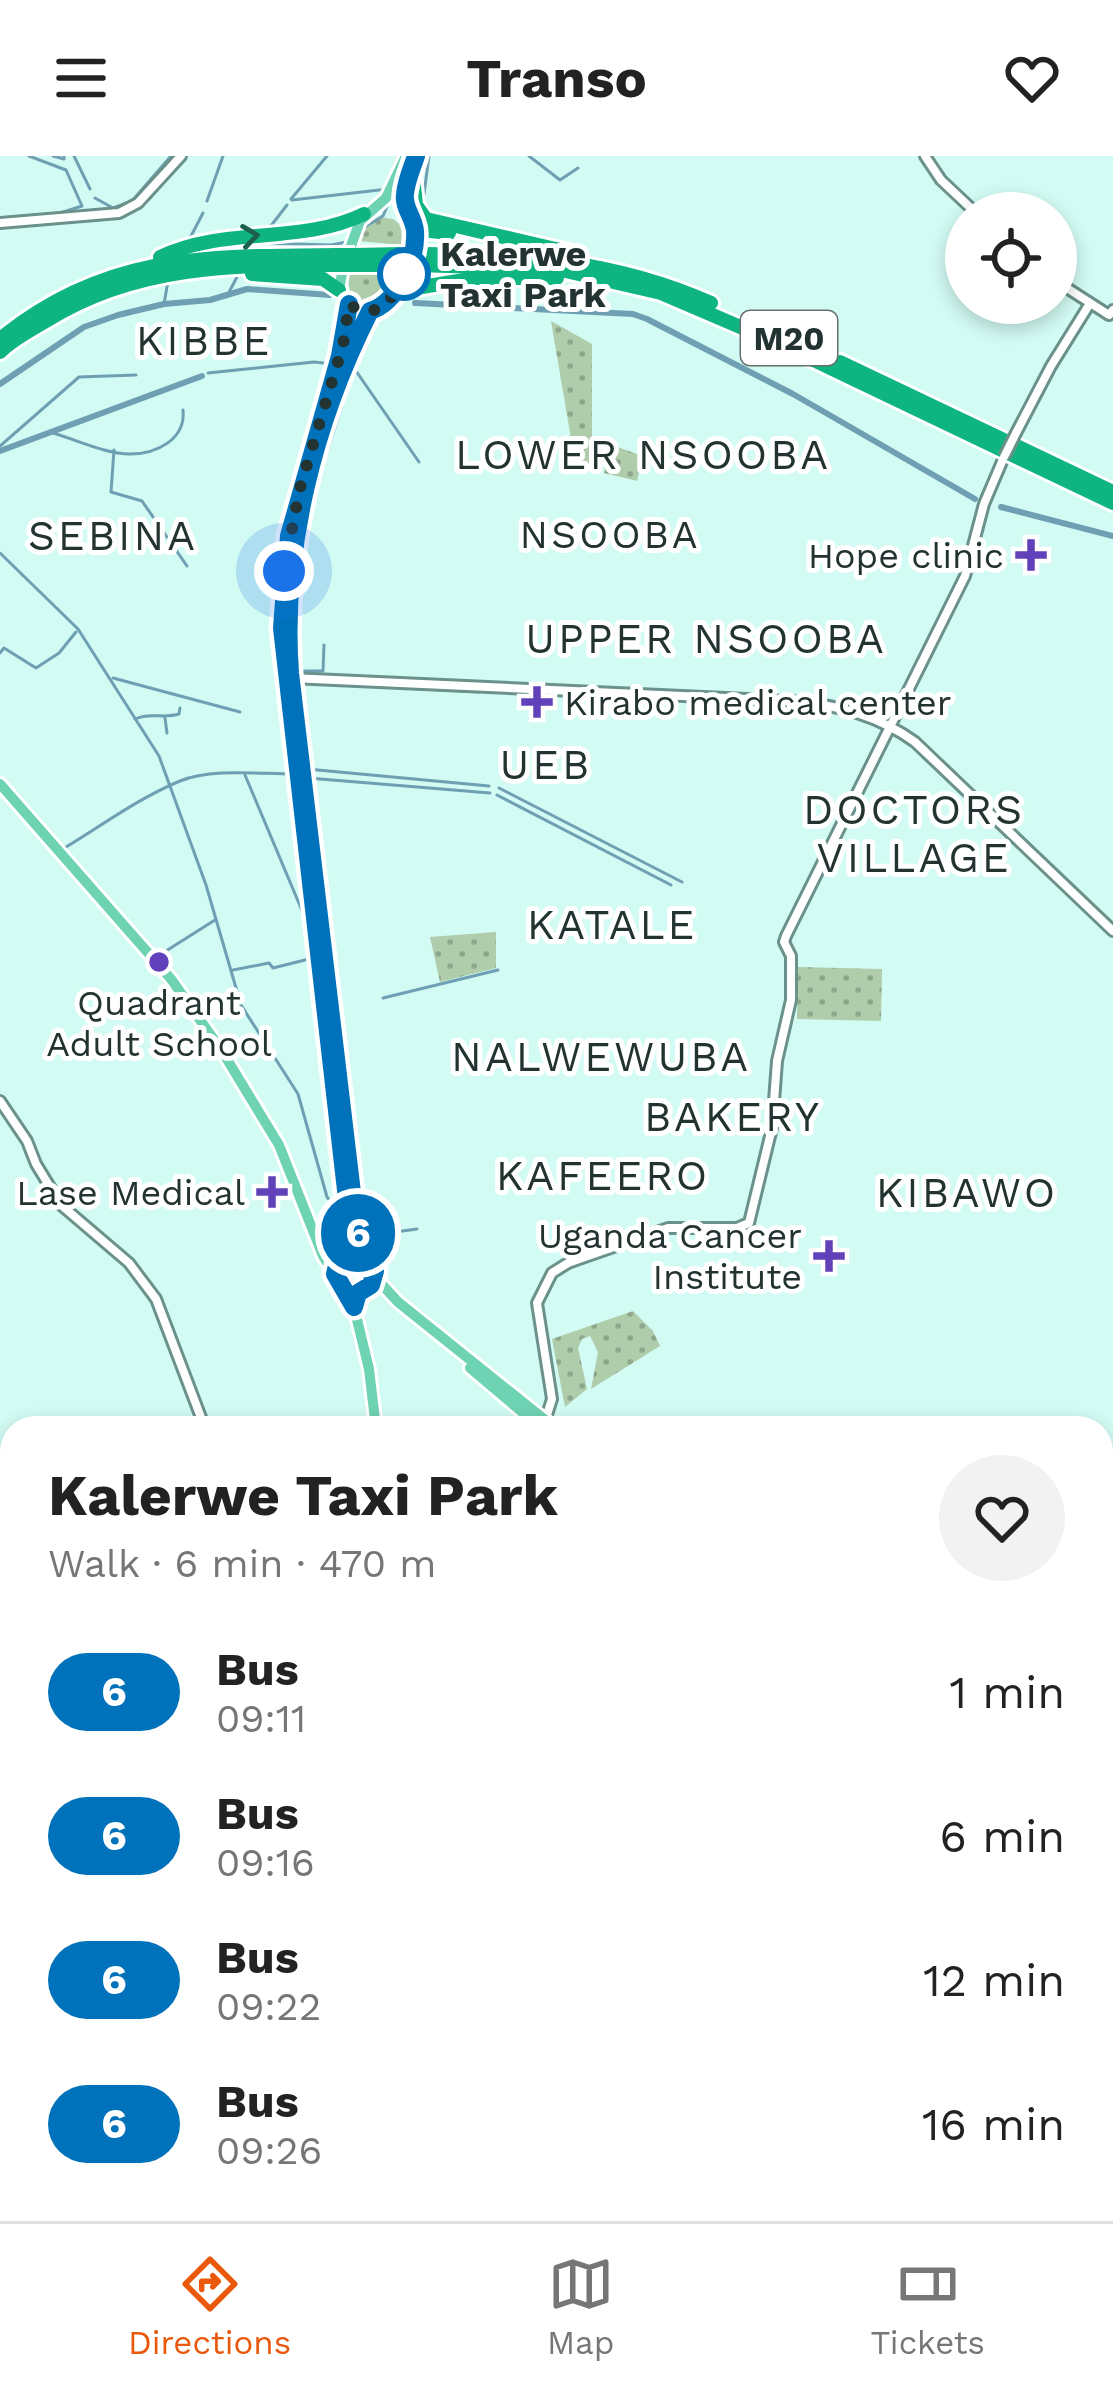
<!DOCTYPE html>
<html lang="en">
<head>
<meta charset="utf-8">
<style>
  :root { --surface:#fff; --page:#f2f2f2; --text:#222; --muted:#767676; --line:#e0e0e0; --accent:#ea580c }
  body { margin:0; font-family:"Work Sans",sans-serif; background:var(--page); color:var(--text); height:100vh; display:flex; flex-direction:column; font-size:45px; white-space:nowrap }
  * { box-sizing:border-box; margin:0 }
  p { font-size:39px; color:var(--muted) }
  .icon { flex:none; width:66px; height:66px; fill:none; stroke:currentColor; stroke-width:2; stroke-linecap:round; stroke-linejoin:round }
  .map { position:relative; flex:1; overflow:hidden }
  .panel { position:absolute; left:0px; top:1260px; width:1113px; height:807px; display:flex; flex-direction:column; background:var(--surface); border-radius:36px 36px 0 0; box-shadow:0 6px 18px #0003 }
  .panel>* { flex:none }
  .badge { padding:0 24px; border-radius:39px; font-size:42px; line-height:78px }
  .tools { position:absolute; left:945px; top:36px; display:grid; gap:24px }
  .tools a { display:grid; place-items:center; width:132px; height:132px; border-radius:50%; background:var(--surface); box-shadow:0 6px 18px #0003; font-size:60px }
  .you { position:absolute; width:60px; height:60px; margin:-30px; border:9px solid #fff; border-radius:50%; background:#1a73e8; box-shadow:0 0 0 18px #1a73e833 }
  .map>.badge { position:absolute; translate:-50% -50%; box-shadow:0 0 0 6px #fff }
  .round { display:grid; place-items:center; flex:none; width:126px; height:126px; border-radius:63px; background:var(--page) }
  .overview { display:flex; align-items:center; justify-content:space-between; height:204px; padding:0 48px }
  h1 { font-size:57px; font-weight:700; line-height:90px }
  ul { padding:0; list-style:none }
  li { display:flex; align-items:center; gap:36px; height:144px; padding:0 48px }
  li div { flex:1 }
  li b { display:block; font-size:45px }
  li em { font-style:normal }
  li .badge { min-width:132px; font-weight:700; text-align:center }
  header { display:flex; justify-content:space-between; align-items:center; height:156px; padding:0 48px; background:var(--surface); font-size:54px; font-weight:700 }
  .tab-bar { display:flex; justify-content:space-around; align-items:center; height:168px; border-top:3px solid var(--line); background:var(--surface); font-size:33px; color:var(--muted) }
  .tab-bar a { display:grid; justify-items:center; gap:6px }
  .tab-bar .active { color:var(--accent) }
  .map>svg:first-child { display:block }
</style>
</head>
<body>
<header><svg class="icon" aria-label="menu" viewBox="0 0 24 24"><path d="M4 6h16M4 12h16M4 18h16"/></svg>Transo<svg class="icon" aria-label="heart" viewBox="0 0 24 24"><path d="M12 20l-8-8c-3-5 5-10 8-4 3-6 11-1 8 4z"/></svg></header>
<div class="map">
<svg width="1113" height="2065" viewBox="0 0 1113 2065">
  <defs>
    <pattern id="grass-dots" width="8" height="8" patternUnits="userSpaceOnUse" patternTransform="scale(3)"><rect width="8" height="8" fill="#afccab"/><path d="M2 2h.1M6 6h.1" fill="none" stroke="#8ea68c" stroke-width="1.8" stroke-linecap="round"/></pattern>
  </defs>
  <rect width="100%" height="100%" fill="#d2fbf4"/>
  <!-- grass -->
  <g fill="url(#grass-dots)">
    <path d="M 379,61 L 393,63 L 403,71 L 402,89 L 359,85 L 367,69 Z"/>
    <path d="M 347,116 L 393,116 L 393,132 L 381,143 L 364,145 L 350,136 Z"/>
    <path d="M 551,165 L 592,188 L 592,282 L 640,299 L 642,303 L 637,325 L 604,317 L 605,310 L 613,313 L 616,300 L 596,296 L 595,309 L 575,306 Z"/>
    <path d="M 496,776 L 496,812 L 440,826 L 430,781 Z"/>
    <path d="M 798,811 L 882,813 L 881,865 L 797,863 Z"/>
    <path d="M 633,1155 L 653,1175 L 660,1190 L 591,1233 L 598,1196 L 590,1180 L 582,1183 L 578,1192 L 587,1233 L 565,1251 L 552,1183 Z"/>
  </g>
  <g fill="none" stroke-linecap="round" stroke-linejoin="round">
    <!-- stream -->
    <g stroke="#6e9fb3" stroke-width="3">
      <path d="M 53,0 L 64,3 L 64,0"/>
      <path d="M 74,0 L 90,33"/>
      <path d="M 529,0 L 560,24 L 578,12"/>
      <path d="M 424,38 L 429,0"/>
      <path d="M 95,42 L 113,52 L 132,45 L 171,0"/>
      <path d="M 291,43 L 327,0"/>
      <path d="M 292,44 L 388,33"/>
      <path d="M 207,45 L 223,0"/>
      <path d="M 135,53 L 149,43 L 186,0"/>
      <path d="M 0,62 L 60,57 L 82,50 L 66,14 L 29,0"/>
      <path d="M 270,71 L 287,49"/>
      <path d="M 363,72 L 383,60 L 389,46"/>
      <path d="M 190,82 L 203,57"/>
      <path d="M 250,87 L 331,89 L 347,86"/>
      <path d="M 227,140 L 237,121"/>
      <path d="M 164,148 L 168,125"/>
      <path d="M 356,215 L 419,306"/>
      <path d="M 208,217 L 314,206 L 333,208"/>
      <path d="M 53,277 C 77,284 106,298 130,298 C 157,298 186,283 183,254"/>
      <path d="M 0,290 L 79,221 L 136,219"/>
      <path d="M 114,294 L 111,336 L 142,345 L 187,410"/>
      <path d="M 301,377 L 366,175"/>
      <path d="M 0,397 L 78,473 L 159,600 L 206,729 L 241,849 L 298,938 L 327,1041 L 347,1067"/>
      <path d="M 0,497 L 4,492 L 36,512 L 59,497 L 76,476"/>
      <path d="M 304,515 L 323,515 L 324,489"/>
      <path d="M 297,517 L 330,520"/>
      <path d="M 113,522 L 240,556"/>
      <path d="M 298,530 L 306,603"/>
      <path d="M 386,531 L 479,536"/>
      <path d="M 493,536 L 614,541"/>
      <path d="M 165,562 L 167,577"/>
      <path d="M 135,563 C 149,556 164,563 179,558 L 180,552"/>
      <path d="M 307,613 L 489,630"/>
      <path d="M 245,619 L 319,795"/>
      <path d="M 499,632 L 682,726"/>
      <path d="M 309,633 L 308,622 L 490,637"/>
      <path d="M 497,639 L 671,729"/>
      <path d="M 66,691 C 104,668 139,642 180,625 C 211,612 259,618 292,618"/>
      <path d="M 158,800 L 215,764"/>
      <path d="M 233,814 L 269,807 L 273,812 L 313,802"/>
      <path d="M 383,842 L 498,814"/>
      <path d="M 367,1075 L 388,1077 L 417,1073"/>
      <path d="M 1103,1646 L 1113,1677"/>
      <path d="M 1101,1723 L 1113,1721"/>
    </g>
    <!-- canal -->
    <g stroke="#6e9fb3" stroke-width="6">
      <path d="M 415,147 L 633,158 L 647,163 L 793,238 L 975,343"/>
      <path d="M 0,228 L 84,171 L 118,159 L 164,148 L 210,144 L 247,133 L 330,139"/>
      <path d="M 0,295 L 202,220"/>
      <path d="M 1001,351 L 1113,380"/>
    </g>
    <defs>
      <g id="tertiary">
        <path d="M 925,0 L 941,24 L 976,57"/>
        <path d="M 0,67 L 119,57 L 138,47 L 181,0"/>
        <path d="M 1056,125 L 1109,159 L 1113,154"/>
        <path d="M 1016,277 L 1051,210 L 1089,149"/>
        <path d="M 291,522 L 790,545 C 836,548 878,559 915,586 L 1113,775"/>
        <path d="M 0,945 L 27,985 L 36,1008 L 61,1049 L 129,1107 L 156,1143 L 205,1272"/>
        <path d="M 545,1265 L 552,1243 L 537,1147 L 552,1117 L 568,1107 L 668,1072 L 737,1072 L 749,1067 L 772,972 L 777,905 L 791,844 L 791,800 L 784,786 L 786,780 L 965,420 L 984,348 L 1004,301"/>
        <path d="M 878,2055 L 890,2065"/>
        <path d="M 805,2065 L 831,2055"/>
      </g>
      <g id="secondary">
        <path d="M 1062,2055 L 1071,2065"/>
        <path d="M 637,2065 L 639,2055"/>
        <path d="M 713,2065 L 716,2055"/>
      </g>
      <g id="primary">
        <path d="M 406,0 L 386,42 L 360,65 L 343,112 L 339,134 C 346,145 353,155 368,155 C 396,155 419,95 415,72 C 412,59 404,50 405,36 C 407,24 412,12 416,0"/>
        <path d="M 328,241 L 346,176 L 348,148"/>
        <path d="M 0,628 L 171,823 L 222,895 L 279,989 L 323,1100 L 354,1151 L 369,1213 L 376,1272"/>
        <path d="M 332,917 L 339,988"/>
        <path d="M 348,1099 L 350,1066"/>
        <path d="M 375,1121 L 398,1146 L 555,1272"/>
        <path d="M 346,1135 L 359,1137 L 368,1132 L 375,1115 L 365,1100 L 356,1069 L 290,517 C 279,395 315,264 370,155"/>
        <path d="M 470,1212 L 541,1272"/>
        <path d="M 1101,1405 L 1113,1404"/>
        <path d="M 1101,1415 L 1113,1414"/>
        <path d="M 1101,1905 L 1113,1915"/>
        <path d="M 1101,1917 L 1113,1927"/>
        <path d="M 559,2055 L 560,2065"/>
        <path d="M 568,2055 L 569,2065"/>
        <path d="M 385,2065 L 410,2055"/>
      </g>
      <g id="motorway">
        <path d="M 412,11 L 416,49 L 426,63 L 577,98"/>
        <path d="M 413,66 L 430,75 L 449,77"/>
        <path d="M 417,98 C 523,99 612,103 711,147"/>
        <path d="M 355,99 L 401,98"/>
        <path d="M 160,101 C 224,70 301,89 364,58"/>
        <path d="M 353,109 L 397,109"/>
        <path d="M 414,109 L 557,113 L 661,137 L 780,188 L 1113,347"/>
        <path d="M 252,118 L 323,123 L 339,134"/>
        <path d="M 398,135 L 476,122 L 557,122"/>
        <path d="M 0,183 C 106,96 210,100 338,99"/>
        <path d="M 0,196 C 13,183 31,174 46,165 C 135,109 233,109 335,109"/>
        <path d="M 840,206 L 1113,336"/>
      </g>
    </defs>
    <!-- tertiary casing -->
    <use href="#tertiary" stroke="#6b918b" stroke-width="14"/>
    <!-- secondary casing -->
    <use href="#secondary" stroke="#6b918b" stroke-width="15"/>
    <!-- primary casing -->
    <use href="#primary" stroke="#fff" stroke-width="16"/>
    <!-- motorway casing -->
    <use href="#motorway" stroke="#fff" stroke-width="20"/>
    <!-- tertiary -->
    <use href="#tertiary" stroke="#fff" stroke-width="8"/>
    <!-- secondary -->
    <use href="#secondary" stroke="#fff" stroke-width="9"/>
    <!-- primary -->
    <use href="#primary" stroke="#6ed3b3" stroke-width="10"/>
    <!-- motorway -->
    <use href="#motorway" stroke="#0eb580" stroke-width="14"/>
    <defs>
      <path id="tertiary-bridge" d="M 1004,301 L 1016,277"/>
      <g id="motorway-bridge">
        <path d="M 401,98 L 417,98"/>
        <path d="M 338,99 L 355,99"/>
        <path d="M 335,109 L 353,109"/>
        <path d="M 397,109 L 414,109"/>
      </g>
    </defs>
    <!-- tertiary-bridge casing -->
    <use href="#tertiary-bridge" stroke="#6b918b" stroke-width="14" stroke-linecap="butt"/>
    <!-- motorway-bridge casing -->
    <use href="#motorway-bridge" stroke="#fff" stroke-width="20" stroke-linecap="butt"/>
    <!-- tertiary-bridge -->
    <use href="#tertiary-bridge" stroke="#fff" stroke-width="8"/>
    <!-- motorway-bridge -->
    <use href="#motorway-bridge" stroke="#0eb580" stroke-width="14"/>
  </g>
  <!-- one-way arrows -->
  <defs><path id="oneway-chevron" d="M-2-3.5L2.5 0L-2 3.5" fill="none" stroke-width="1.6" stroke-linecap="round" stroke-linejoin="round" transform="scale(3)"/></defs>
  <use stroke="#1c604d" href="#oneway-chevron" transform="translate(250 80) rotate(-8)"/>
  <g fill="none" stroke-linecap="round" stroke-linejoin="round">
    <defs>
      <path id="line" d="M 349,148 L 340,200 L 289,380 L 282,472 L 351,1078 L 348,1099 L 338,1106 L 335,1118 L 354,1151 L 358,1137 L 371,1129 L 375,1115 L 365,1100 L 356,1070 L 290,517 C 281,394 314,266 370,155 C 397,147 417,104 415,75 C 414,61 403,52 405,38 C 406,25 412,12 416,0"/>
    </defs>
    <!-- line casing -->
    <use href="#line" stroke="#fff" stroke-width="27"/>
    <!-- line -->
    <use href="#line" stroke="#0072bc" stroke-width="18"/>
    <!-- walk -->
    <path stroke="#233331" stroke-width="12" stroke-dasharray="0 21.6" d="M 284,415 L 300,332 L 343,189 L 349,148 L 358,154 L 377,154 L 398,135 L 404,118"/>
  </g>
  <!-- markers -->
  <circle fill="#fff" stroke="#0072bc" stroke-width="6" cx="404" cy="118" r="24"/>
  <g fill="#6041b9" stroke="#fff" stroke-width="4.5">
    <path d="M1025 381h12v12h12v12h-12v12h-12v-12h-12v-12h12z"/>
    <path d="M531 528h12v12h12v12h-12v12h-12v-12h-12v-12h12z"/>
    <circle cx="159" cy="806" r="12"/>
    <path d="M266 1018h12v12h12v12h-12v12h-12v-12h-12v-12h12z"/>
    <path d="M823 1082h12v12h12v12h-12v12h-12v-12h-12v-12h12z"/>
  </g>
  <g text-anchor="middle" stroke-width="10" stroke-linejoin="round" paint-order="stroke">
    <!-- shield labels -->
    <rect fill="#fff" stroke="#65706f" stroke-width="3" x="741" y="155" width="96" height="54" rx="9"/>
    <g font-size="33" font-weight="bold" fill="#233331">
      <text x="789" y="194">M20</text>
    </g>
    <!-- stop labels -->
    <g font-size="36" font-weight="bold" fill="#233331" stroke="#fff" text-anchor="start">
      <text x="440" y="110">Kalerwe<tspan x="440" dy="41">Taxi Park</tspan></text>
    </g>
    <!-- poi labels -->
    <g font-size="36" fill="#233331" stroke="#fff" text-anchor="end">
      <text x="1004" y="412">Hope clinic</text>
      <text x="564" y="559" text-anchor="start">Kirabo medical center</text>
      <text x="159" y="859" text-anchor="middle">Quadrant<tspan x="159" dy="41">Adult School</tspan></text>
      <text x="245" y="1049">Lase Medical</text>
      <text x="802" y="1092">Uganda Cancer<tspan x="802" dy="41">Institute</tspan></text>
    </g>
    <!-- neighbourhood labels -->
    <g font-size="39" letter-spacing="3" fill="#233331" stroke="#fff">
      <text x="610" y="392">NSOOBA</text>
    </g>
    <!-- quarter labels -->
    <g font-size="42" letter-spacing="3" fill="#233331" stroke="#fff">
      <text x="204" y="199">KIBBE</text>
      <text x="643" y="313">LOWER NSOOBA</text>
      <text x="113" y="394">SEBINA</text>
      <text x="706" y="497">UPPER NSOOBA</text>
      <text x="546" y="623">UEB</text>
      <text x="914" y="668">DOCTORS<tspan x="914" dy="48">VILLAGE</tspan></text>
      <text x="612" y="783">KATALE</text>
      <text x="601" y="915">NALWEWUBA</text>
      <text x="733" y="975">BAKERY</text>
      <text x="603" y="1034">KAFEERO</text>
      <text x="967" y="1051">KIBAWO</text>
    </g>
  </g>
</svg>
<div class="tools">
<a><svg class="icon" aria-label="locate" viewBox="0 0 24 24"><circle cx="12" cy="12" r="6"/><path d="M12 2v4M12 18v4M2 12h4M18 12h4"/></svg></a>
</div>
<div class="you" style="left:284px;top:415px"></div>
<b class="badge" style="left:358px;top:1077px;background:#0072bc;color:#fff">6</b>
<section class="panel">
<div class="overview"><div><h1>Kalerwe Taxi Park</h1><p>Walk · 6 min · 470 m</p></div><a class="round"><svg class="icon" aria-label="heart" viewBox="0 0 24 24"><path d="M12 20l-8-8c-3-5 5-10 8-4 3-6 11-1 8 4z"/></svg></a></div>
<ul>
<li><span class="badge" style="background:#0072bc;color:#fff">6</span><div><b>Bus</b><p>09:11</p></div><em>1 min</em></li>
<li><span class="badge" style="background:#0072bc;color:#fff">6</span><div><b>Bus</b><p>09:16</p></div><em>6 min</em></li>
<li><span class="badge" style="background:#0072bc;color:#fff">6</span><div><b>Bus</b><p>09:22</p></div><em>12 min</em></li>
<li><span class="badge" style="background:#0072bc;color:#fff">6</span><div><b>Bus</b><p>09:26</p></div><em>16 min</em></li>
</ul>
</section>
</div>
<nav class="tab-bar">
<a class="active"><svg class="icon" aria-label="directions" viewBox="0 0 24 24"><path d="M12 3l9 9-9 9-9-9zM9 14v-3h6M13 9l2 2-2 2"/></svg>Directions</a>
<a><svg class="icon" aria-label="map" viewBox="0 0 24 24"><path d="M3 6l6-2 6 2 6-2v14l-6 2-6-2-6 2zM9 4v14M15 6v14"/></svg>Map</a>
<a><svg class="icon" aria-label="tickets" viewBox="0 0 24 24"><path d="M3 7h18v10H3zM15 7v10"/></svg>Tickets</a>
</nav>
</body>
</html>
